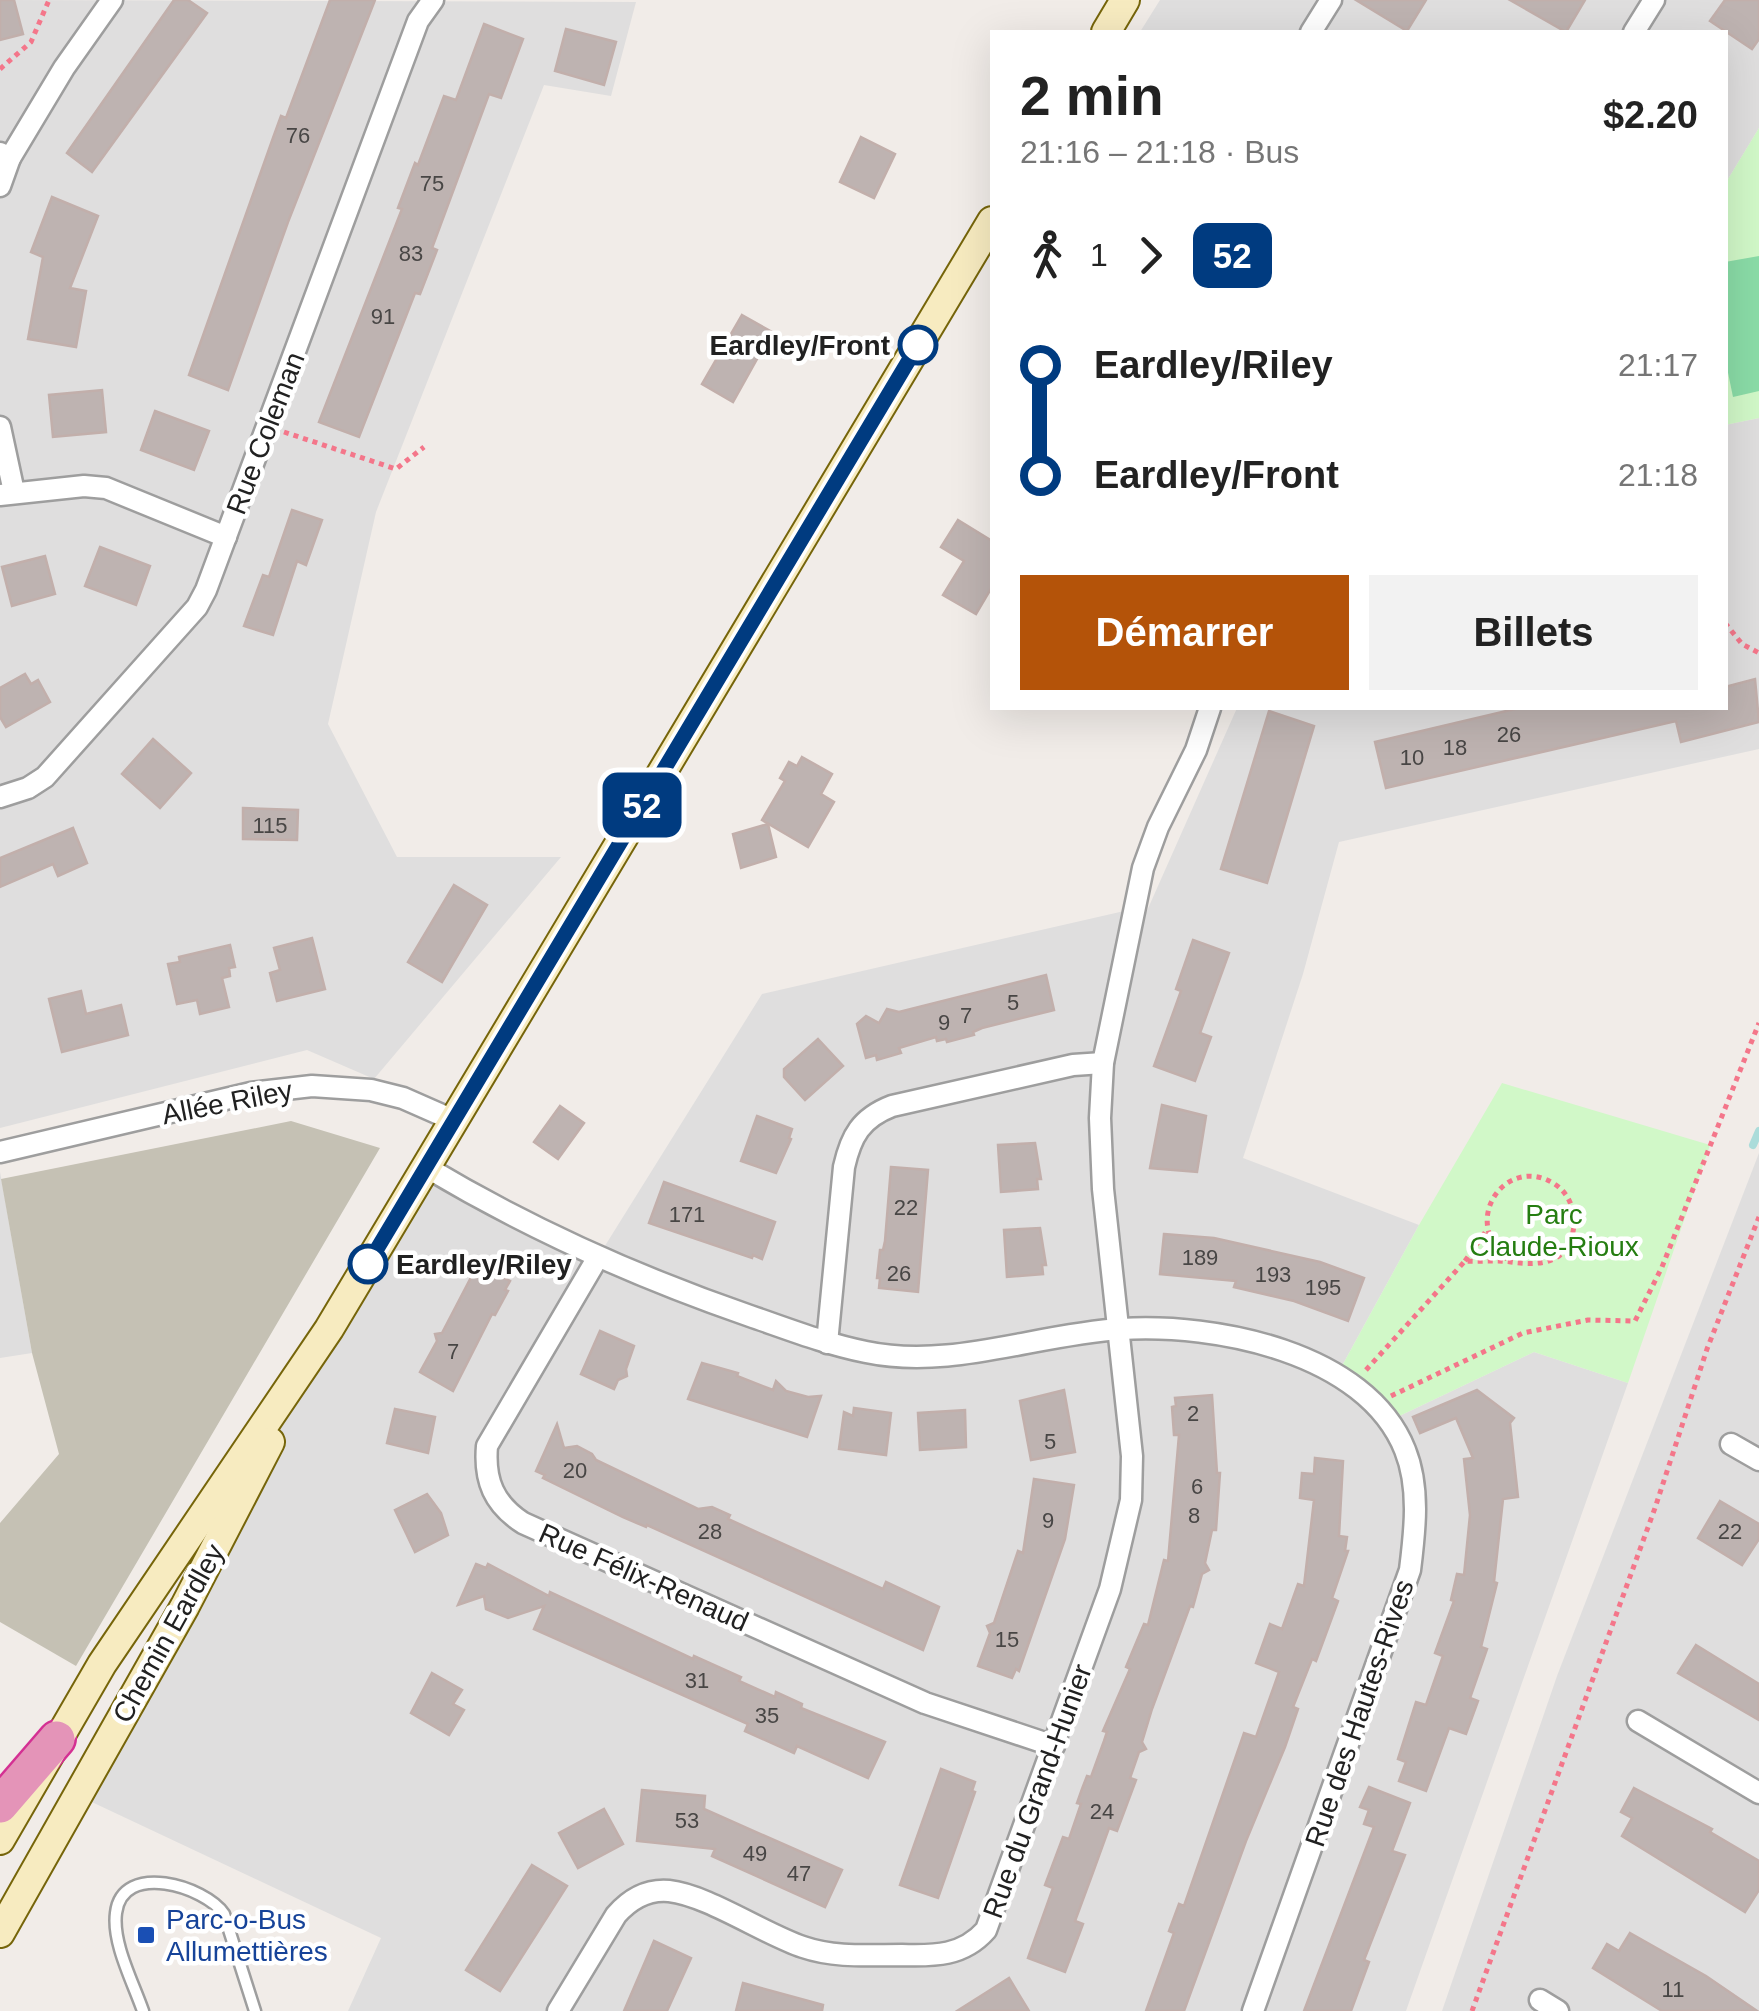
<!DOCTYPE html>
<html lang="fr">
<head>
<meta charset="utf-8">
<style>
  :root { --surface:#fff; --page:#f2f2f2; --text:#222; --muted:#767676; --accent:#b45309 }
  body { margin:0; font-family:Arial,sans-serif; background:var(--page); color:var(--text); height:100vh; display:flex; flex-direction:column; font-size:38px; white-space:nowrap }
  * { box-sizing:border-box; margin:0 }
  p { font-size:32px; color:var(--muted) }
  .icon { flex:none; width:55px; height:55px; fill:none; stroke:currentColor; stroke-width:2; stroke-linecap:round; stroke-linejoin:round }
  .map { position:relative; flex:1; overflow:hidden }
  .drawer { position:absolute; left:990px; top:30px; width:738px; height:680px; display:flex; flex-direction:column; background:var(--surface); border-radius:0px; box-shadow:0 10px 40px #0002 }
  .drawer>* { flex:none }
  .badge { padding:0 20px; border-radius:15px; font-size:35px; line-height:65px }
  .map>.badge { position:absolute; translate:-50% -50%; box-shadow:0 0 0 5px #fff }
  .legs { display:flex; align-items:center; gap:15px; height:110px; padding:0 30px; font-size:32px }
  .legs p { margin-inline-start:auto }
  .headline { display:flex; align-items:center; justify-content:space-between; height:170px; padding:0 30px }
  h1 { font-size:55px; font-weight:800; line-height:75px }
  .primary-button { display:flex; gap:20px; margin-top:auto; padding:20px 30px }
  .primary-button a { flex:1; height:115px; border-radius:0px; background:var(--accent); color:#fff; font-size:40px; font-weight:800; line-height:115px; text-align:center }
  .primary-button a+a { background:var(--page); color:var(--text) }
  ul { padding:0 30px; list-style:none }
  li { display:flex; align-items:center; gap:35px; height:110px; font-size:38px }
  li i { display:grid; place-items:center; width:15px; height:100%; margin:0 12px; background:currentColor }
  li i::after { content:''; width:25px; height:25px; margin:-12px; border:8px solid; border-radius:50%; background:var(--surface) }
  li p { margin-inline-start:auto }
  li:first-child i { background:linear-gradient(#0000 50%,currentColor 0) }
  li:last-child i { background:linear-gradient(currentColor 50%,#0000 0) }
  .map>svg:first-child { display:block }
</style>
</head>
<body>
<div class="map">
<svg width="1759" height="2011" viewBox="0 0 1759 2011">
  <rect width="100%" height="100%" fill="#f1ece8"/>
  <!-- residential -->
  <g fill="#dfdede">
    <path d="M 0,0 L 636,2 L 611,96 L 544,85 L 376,512 L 328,724 L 397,857 L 561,857 L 374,1079 L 307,1050 L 0,1128 Z"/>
    <path d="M 1160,0 L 1759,0 L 1759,128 L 1725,184 L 1725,32 L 1140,32 Z"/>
    <path d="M 1759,418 L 1759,749 L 1339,842 L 1303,974 L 1243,1158 L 1419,1225 L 1337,1375 L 1391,1420 L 1534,1352 L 1628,1383 L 1406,2011 L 348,2011 L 381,1938 L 79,1796 L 329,1329 L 426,1167 L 598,1257 L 762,994 L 1133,909 L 1146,913 L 1237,708 L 1725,708 L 1725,425 Z"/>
    <path d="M 1759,1153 L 1759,2011 L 1442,2011 L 1557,1676 Z"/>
    <path d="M 0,1172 L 32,1353 L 0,1358 Z"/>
  </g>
  <!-- construction -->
  <path fill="#c5c1b4" d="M 291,1121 L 380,1148 L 76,1666 L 0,1622 L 0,1523 L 59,1454 L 32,1353 L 1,1179 Z"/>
  <!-- park -->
  <g fill="#d1f8c8">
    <path d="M 1759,128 L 1759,418 L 1725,425 L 1725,184 Z"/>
    <path d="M 1502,1083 L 1710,1145 L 1628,1383 L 1534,1352 L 1391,1420 L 1337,1375 L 1419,1225 Z"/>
  </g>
  <!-- pitch -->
  <path fill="#8adca7" d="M 1759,256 L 1759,391 L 1733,397 L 1725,358 L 1725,262 Z"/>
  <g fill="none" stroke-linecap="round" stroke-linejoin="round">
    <!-- stream -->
    <path stroke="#abdcda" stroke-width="8" d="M 1753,1145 L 1759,1131"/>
  </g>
  <!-- building -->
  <g fill="#beb3b1" stroke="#c2afab" stroke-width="2.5">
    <path d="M 0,0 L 14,0 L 23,34 L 0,40 Z"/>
    <path d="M 174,0 L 188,0 L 207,13 L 92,172 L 67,153 Z"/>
    <path d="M 330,0 L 375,0 L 288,222 L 228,390 L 189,375 L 273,138 L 281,116 L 286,118 Z"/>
    <path d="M 1356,0 L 1426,0 L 1407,31 Z"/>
    <path d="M 1510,0 L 1585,0 L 1566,32 Z"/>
    <path d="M 1725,0 L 1759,0 L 1759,39 L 1752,49 L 1710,21 Z"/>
    <path d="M 484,24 L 523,39 L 501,98 L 489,94 L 432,248 L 437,250 L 420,294 L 415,293 L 359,437 L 319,422 L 402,209 L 398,208 L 415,163 L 418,165 L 444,96 L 456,100 Z"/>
    <path d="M 566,29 L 616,42 L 604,85 L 555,71 Z"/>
    <path d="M 861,137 L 895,154 L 874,198 L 840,182 Z"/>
    <path d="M 52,197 L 98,216 L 70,288 L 86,291 L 76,347 L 28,339 L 43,257 L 31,252 Z"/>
    <path d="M 742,315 L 772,332 L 733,402 L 702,384 Z"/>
    <path d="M 102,390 L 106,432 L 53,437 L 49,395 Z"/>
    <path d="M 155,411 L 209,431 L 194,470 L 141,450 Z"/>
    <path d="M 292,510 L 322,520 L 306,565 L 297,561 L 273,635 L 244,626 L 263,575 L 269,577 Z"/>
    <path d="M 958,520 L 992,541 L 992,587 L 976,614 L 943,595 L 964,561 L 941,547 Z"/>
    <path d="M 100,547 L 150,566 L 136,605 L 85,586 Z"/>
    <path d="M 45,556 L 55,594 L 12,606 L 2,567 Z"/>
    <path d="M 25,674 L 31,684 L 38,680 L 50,702 L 6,727 L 0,717 L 0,688 Z"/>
    <path d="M 1755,679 L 1759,722 L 1681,742 L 1676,721 L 1386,788 L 1375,742 L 1519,708 L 1725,708 L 1725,687 Z"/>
    <path d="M 1269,711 L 1314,726 L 1267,883 L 1221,869 Z"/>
    <path d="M 153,739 L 191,773 L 160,808 L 122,774 Z"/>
    <path d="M 802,757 L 832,774 L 821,794 L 834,802 L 808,847 L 762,820 L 785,781 L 780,778 L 789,762 L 797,766 Z"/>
    <path d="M 243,808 L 298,810 L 297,840 L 243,839 Z"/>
    <path d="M 768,824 L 776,857 L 741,868 L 733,834 Z"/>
    <path d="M 73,828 L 87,863 L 58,876 L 53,864 L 0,887 L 0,858 Z"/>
    <path d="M 454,885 L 487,905 L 442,982 L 408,962 Z"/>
    <path d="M 312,938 L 325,989 L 277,1001 L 270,973 L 280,970 L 274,948 Z"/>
    <path d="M 1193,940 L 1229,953 L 1200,1033 L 1211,1037 L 1195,1081 L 1154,1066 L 1181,991 L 1176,989 Z"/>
    <path d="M 230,945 L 235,967 L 229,968 L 230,976 L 222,978 L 229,1007 L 200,1014 L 197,1000 L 177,1004 L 168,964 L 180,962 L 179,957 Z"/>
    <path d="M 1046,975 L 1054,1010 L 982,1028 L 973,1032 L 974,1035 L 947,1042 L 946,1039 L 937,1041 L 936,1037 L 899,1048 L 901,1053 L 877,1060 L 876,1055 L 866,1058 L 857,1024 L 866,1016 L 879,1023 L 887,1009 L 899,1012 Z"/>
    <path d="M 81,991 L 86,1014 L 121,1005 L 128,1035 L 62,1052 L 49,999 Z"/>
    <path d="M 818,1039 L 843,1066 L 805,1100 L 784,1077 L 784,1069 Z"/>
    <path d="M 1162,1105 L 1206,1116 L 1197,1172 L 1150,1168 Z"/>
    <path d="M 560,1106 L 584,1123 L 558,1159 L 534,1142 Z"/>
    <path d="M 757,1116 L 792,1129 L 789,1138 L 791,1139 L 776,1173 L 741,1161 Z"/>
    <path d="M 1035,1143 L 1041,1179 L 1037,1179 L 1038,1189 L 1001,1192 L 998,1145 Z"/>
    <path d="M 891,1167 L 928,1170 L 918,1292 L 879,1288 L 880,1278 L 877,1278 L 880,1250 L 883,1250 L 885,1241 Z"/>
    <path d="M 664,1182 L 775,1222 L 762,1259 L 753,1255 L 752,1258 L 649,1223 Z"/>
    <path d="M 1040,1228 L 1046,1265 L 1042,1265 L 1043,1274 L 1007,1277 L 1004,1230 Z"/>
    <path d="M 1164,1234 L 1214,1238 L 1320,1262 L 1364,1278 L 1348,1321 L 1294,1301 L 1234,1287 L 1236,1281 L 1160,1274 Z"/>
    <path d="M 478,1264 L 510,1281 L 505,1290 L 508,1291 L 495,1315 L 492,1314 L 453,1391 L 420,1372 L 437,1341 L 435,1334 L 442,1333 Z"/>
    <path d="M 600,1331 L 634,1346 L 626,1369 L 627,1376 L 618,1380 L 614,1389 L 581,1374 Z"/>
    <path d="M 702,1363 L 738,1373 L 737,1376 L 773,1390 L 776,1381 L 786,1391 L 808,1397 L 821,1396 L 807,1437 L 688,1399 Z"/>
    <path d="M 1064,1390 L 1075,1452 L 1031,1460 L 1020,1401 Z"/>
    <path d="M 1477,1390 L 1514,1418 L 1510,1423 L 1518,1497 L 1503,1499 L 1494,1582 L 1497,1583 L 1481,1647 L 1487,1649 L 1470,1698 L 1478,1701 L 1466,1734 L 1449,1728 L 1426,1791 L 1399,1781 L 1406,1762 L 1398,1759 L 1416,1702 L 1426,1705 L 1443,1656 L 1435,1653 L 1454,1601 L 1451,1600 L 1457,1574 L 1464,1575 L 1470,1515 L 1464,1459 L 1473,1458 L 1456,1418 L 1420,1433 L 1413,1417 Z"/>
    <path d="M 1212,1395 L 1217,1473 L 1220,1473 L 1216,1530 L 1212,1530 L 1205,1563 L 1209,1570 L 1202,1574 L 1193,1607 L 1190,1606 L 1152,1709 L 1142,1742 L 1146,1749 L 1139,1752 L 1130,1778 L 1136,1780 L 1117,1831 L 1109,1828 L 1092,1875 L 1075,1921 L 1083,1924 L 1065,1972 L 1028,1958 L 1053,1888 L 1045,1885 L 1063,1837 L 1069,1839 L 1081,1804 L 1077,1803 L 1082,1789 L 1087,1776 L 1091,1777 L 1104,1741 L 1107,1732 L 1103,1731 L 1130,1669 L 1126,1667 L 1131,1655 L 1144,1624 L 1148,1625 L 1164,1560 L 1168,1561 L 1179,1435 L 1174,1435 L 1172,1407 L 1176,1406 L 1175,1398 Z"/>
    <path d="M 854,1408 L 891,1413 L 886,1455 L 839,1449 L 844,1412 L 853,1416 Z"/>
    <path d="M 395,1409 L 435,1417 L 428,1453 L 387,1443 Z"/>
    <path d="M 965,1410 L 966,1447 L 920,1450 L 918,1413 Z"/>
    <path d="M 557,1424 L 564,1448 L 577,1446 L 592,1454 L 596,1460 L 698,1509 L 712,1507 L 730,1515 L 728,1519 L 883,1589 L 886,1582 L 939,1607 L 923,1650 L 647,1525 L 646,1527 L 623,1517 L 543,1478 L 545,1475 L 536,1471 Z"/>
    <path d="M 1315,1458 L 1343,1461 L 1339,1536 L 1347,1537 L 1345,1551 L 1348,1551 L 1332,1598 L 1338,1601 L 1316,1661 L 1312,1659 L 1293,1707 L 1298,1709 L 1285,1747 L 1246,1841 L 1184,2011 L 1146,2011 L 1174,1933 L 1169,1931 L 1179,1904 L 1184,1906 L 1244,1733 L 1256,1737 L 1279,1672 L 1256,1663 L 1270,1624 L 1282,1629 L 1298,1584 L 1304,1586 L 1314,1500 L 1300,1498 L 1302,1473 L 1314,1474 Z"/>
    <path d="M 1034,1479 L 1074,1485 L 1065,1539 L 1019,1671 L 1016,1669 L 1012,1678 L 978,1666 L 990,1633 L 987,1626 L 994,1623 L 1018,1551 L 1023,1553 Z"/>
    <path d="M 427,1494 L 441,1513 L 448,1535 L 415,1552 L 395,1510 Z"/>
    <path d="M 1720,1501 L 1759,1524 L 1759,1539 L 1742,1565 L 1698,1538 Z"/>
    <path d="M 476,1564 L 486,1568 L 488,1564 L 549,1596 L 550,1592 L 693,1659 L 694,1656 L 741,1677 L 739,1681 L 775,1697 L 776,1692 L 802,1704 L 801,1708 L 885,1742 L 868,1778 L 797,1746 L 794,1753 L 745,1731 L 748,1724 L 534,1629 L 544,1606 L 508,1618 L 486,1609 L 484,1596 L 458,1605 Z"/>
    <path d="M 1696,1645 L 1759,1684 L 1759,1720 L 1678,1673 Z"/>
    <path d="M 432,1673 L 462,1690 L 453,1704 L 464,1710 L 449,1735 L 411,1713 Z"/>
    <path d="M 941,1769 L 975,1782 L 972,1791 L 975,1792 L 938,1898 L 900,1885 Z"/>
    <path d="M 1369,1787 L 1410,1803 L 1392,1851 L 1405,1855 L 1364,1960 L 1369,1962 L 1351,2011 L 1304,2011 L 1374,1827 L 1364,1824 L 1369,1810 L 1360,1807 Z"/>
    <path d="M 1634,1788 L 1712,1829 L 1710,1832 L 1759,1861 L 1759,1890 L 1745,1912 L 1622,1836 L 1632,1818 L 1621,1812 Z"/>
    <path d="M 642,1790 L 705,1796 L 704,1809 L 842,1870 L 825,1907 L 712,1856 L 715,1849 L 637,1841 Z"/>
    <path d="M 604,1809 L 623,1844 L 578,1868 L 559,1833 Z"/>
    <path d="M 532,1865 L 567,1886 L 500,1991 L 466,1970 Z"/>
    <path d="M 1630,1933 L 1706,1976 L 1757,2011 L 1662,2011 L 1593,1968 L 1607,1944 L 1619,1951 Z"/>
    <path d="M 654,1941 L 691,1958 L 667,2011 L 624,2011 Z"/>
    <path d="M 1009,1978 L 1029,2011 L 957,2011 L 987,1992 Z"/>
    <path d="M 743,1983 L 823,2005 L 822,2011 L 736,2011 Z"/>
  </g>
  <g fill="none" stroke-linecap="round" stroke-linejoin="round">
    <defs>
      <path id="lane" d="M 143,2011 C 133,1982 112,1943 116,1913 C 122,1861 205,1886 224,1914 L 255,2011"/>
      <g id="street">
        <path d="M 1311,32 L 1331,0"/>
        <path d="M 1634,32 L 1654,0"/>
        <path d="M 0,153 L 10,158 L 64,68 L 112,0"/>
        <path d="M 0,186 L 10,158"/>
        <path d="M 0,427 L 14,492"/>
        <path d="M 0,495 L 84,486 L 106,488 L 226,537"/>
        <path d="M 0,797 L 28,788 L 45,777 L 197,607 L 206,590 L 418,21 L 433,0"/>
        <path d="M 0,1152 L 251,1093 L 312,1086 L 371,1090 L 403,1098 L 453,1120"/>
        <path d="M 426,1167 C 528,1228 637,1277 750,1316 C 788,1329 826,1344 866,1352 C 951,1370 1036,1334 1121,1329 C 1215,1323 1366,1352 1405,1450 C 1420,1487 1415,1530 1410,1570 L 1253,2011"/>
        <path d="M 598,1257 L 487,1446 C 484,1481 494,1504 523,1523 L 925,1703 L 1054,1746"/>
        <path d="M 827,1343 L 844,1167 C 851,1136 861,1118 892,1106 L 1073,1065 L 1103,1063"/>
        <path d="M 1731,1444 L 1759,1460"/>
        <path d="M 1638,1721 L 1759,1793"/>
        <path d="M 1540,2000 L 1558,2011"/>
        <path d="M 558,2011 L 616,1915 C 630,1899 647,1889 669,1891 C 707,1895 764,1934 803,1947 C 835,1958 869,1955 902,1955 C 935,1956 963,1956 986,1930 L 1110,1589 L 1131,1500 L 1132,1456 L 1103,1189 L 1100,1118 L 1103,1063 L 1143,868 L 1158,827 L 1196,750 L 1210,708"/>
      </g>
      <g id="secondary">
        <path d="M 1106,32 L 1125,0"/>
        <path d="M 0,1840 L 102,1664 L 329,1329 L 992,221"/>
        <path d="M 0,1933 L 185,1606 L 270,1442"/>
      </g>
      <path id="highway" d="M 0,1805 L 57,1739"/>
    </defs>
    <!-- lane casing -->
    <use href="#lane" stroke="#9e9e9e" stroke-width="15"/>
    <!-- street casing -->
    <use href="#street" stroke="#9e9e9e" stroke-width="25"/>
    <!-- secondary casing -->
    <use href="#secondary" stroke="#76650a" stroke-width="32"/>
    <!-- highway casing -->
    <use href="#highway" stroke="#d43093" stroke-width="40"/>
    <!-- path -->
    <g stroke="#f4768a" stroke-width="5" stroke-dasharray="5 5" stroke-linecap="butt">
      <path d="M 0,69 L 31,42 L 49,0"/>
      <path d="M 284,432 L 396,469 L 424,447"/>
      <path d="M 1725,623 L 1742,644 L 1759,653"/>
      <path d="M 1465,1261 L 1486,1231"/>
      <path d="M 1366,1370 L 1465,1261 C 1480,1262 1496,1260 1511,1262 C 1541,1266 1570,1264 1574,1225 C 1575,1210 1569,1194 1556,1185 C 1507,1151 1456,1223 1511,1262"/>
      <path d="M 1391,1396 L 1523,1333 L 1588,1320 L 1635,1321 L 1662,1267 L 1759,1023"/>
      <path d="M 1472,2011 L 1655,1508 L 1707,1349 L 1759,1217"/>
    </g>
    <!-- lane -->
    <use href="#lane" stroke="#fff" stroke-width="10"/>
    <!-- street -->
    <use href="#street" stroke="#fff" stroke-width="20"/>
    <!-- secondary -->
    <use href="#secondary" stroke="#f7ebc0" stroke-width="28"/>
    <!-- highway -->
    <use href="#highway" stroke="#e494b8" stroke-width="35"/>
  </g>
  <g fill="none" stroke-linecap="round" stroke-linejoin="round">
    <defs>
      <path id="line-1" d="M 368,1264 L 918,345"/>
    </defs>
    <!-- line-1 casing -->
    <use href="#line-1" stroke="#fff" stroke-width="22"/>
    <!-- line-1 -->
    <use href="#line-1" stroke="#003b80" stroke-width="15"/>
  </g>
  <!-- markers -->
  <g fill="#fff" stroke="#003b80" stroke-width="5">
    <circle cx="918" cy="345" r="18"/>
    <circle cx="368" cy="1264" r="18"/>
  </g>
  <rect fill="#1a4fb4" stroke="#fff" stroke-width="4" x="136" y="1925" width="20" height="20" rx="5"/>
  <g text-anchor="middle" stroke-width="9" stroke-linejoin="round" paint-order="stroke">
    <!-- number labels -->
    <g font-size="22" fill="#484645">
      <text x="298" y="143">76</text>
      <text x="432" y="191">75</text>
      <text x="411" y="261">83</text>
      <text x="383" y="324">91</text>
      <text x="1509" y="742">26</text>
      <text x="1455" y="755">18</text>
      <text x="1412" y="765">10</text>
      <text x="270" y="833">115</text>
      <text x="1013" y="1010">5</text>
      <text x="966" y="1023">7</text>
      <text x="944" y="1030">9</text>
      <text x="906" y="1215">22</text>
      <text x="687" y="1222">171</text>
      <text x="1200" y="1265">189</text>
      <text x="899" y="1281">26</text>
      <text x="1273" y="1282">193</text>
      <text x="1323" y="1295">195</text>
      <text x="453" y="1359">7</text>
      <text x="1193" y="1421">2</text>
      <text x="1050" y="1449">5</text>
      <text x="575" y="1478">20</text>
      <text x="1197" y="1494">6</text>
      <text x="1194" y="1523">8</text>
      <text x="1048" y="1528">9</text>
      <text x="710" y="1539">28</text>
      <text x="1730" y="1539">22</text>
      <text x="1007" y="1647">15</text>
      <text x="697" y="1688">31</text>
      <text x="767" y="1723">35</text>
      <text x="1102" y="1819">24</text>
      <text x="687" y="1828">53</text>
      <text x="755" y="1861">49</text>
      <text x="799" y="1881">47</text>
      <text x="1673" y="1997">11</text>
    </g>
    <!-- stop labels -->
    <g font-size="28" font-weight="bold" fill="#212121" stroke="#fff" text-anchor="end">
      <text x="890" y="355">Eardley/Front</text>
      <text x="396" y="1274" text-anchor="start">Eardley/Riley</text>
    </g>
    <!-- street labels -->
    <g font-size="28" fill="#212121" stroke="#fff">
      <text transform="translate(265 433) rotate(-69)" y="10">Rue Coleman</text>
      <text transform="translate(227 1102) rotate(-11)" y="10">Allée Riley</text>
      <text transform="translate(644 1577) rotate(24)" y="10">Rue Félix-Renaud</text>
      <text transform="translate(168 1633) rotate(-61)" y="10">Chemin Eardley</text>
      <text transform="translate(1359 1713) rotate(-71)" y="10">Rue des Hautes-Rives</text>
      <text transform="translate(1037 1791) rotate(-70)" y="10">Rue du Grand-Hunier</text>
    </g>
    <!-- park labels -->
    <g font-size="28" fill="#257d11" stroke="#fff">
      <text x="1554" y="1224">Parc<tspan x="1554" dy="32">Claude-Rioux</tspan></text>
    </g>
    <!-- transit labels -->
    <g font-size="28" fill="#164399" stroke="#fff" text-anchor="start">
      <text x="166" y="1929">Parc-o-Bus<tspan x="166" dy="32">Allumettières</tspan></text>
    </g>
  </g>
</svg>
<b class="badge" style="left:642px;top:805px;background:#003b80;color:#fff">52</b>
<section class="drawer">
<div class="headline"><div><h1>2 min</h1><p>21:16 – 21:18 · Bus</p></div><b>$2.20</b></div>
<div class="legs"><svg class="icon" aria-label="walk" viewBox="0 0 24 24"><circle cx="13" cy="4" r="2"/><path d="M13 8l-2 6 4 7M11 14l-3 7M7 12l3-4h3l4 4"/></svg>1<svg class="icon" aria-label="forward" viewBox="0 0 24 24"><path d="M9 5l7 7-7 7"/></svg><b class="badge" style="background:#003b80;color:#fff">52</b></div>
<ul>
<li><i style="color:#003b80"></i><b>Eardley/Riley</b><p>21:17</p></li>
<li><i style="color:#003b80"></i><b>Eardley/Front</b><p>21:18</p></li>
</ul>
<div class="primary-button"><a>Démarrer</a><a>Billets</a></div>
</section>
</div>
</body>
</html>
